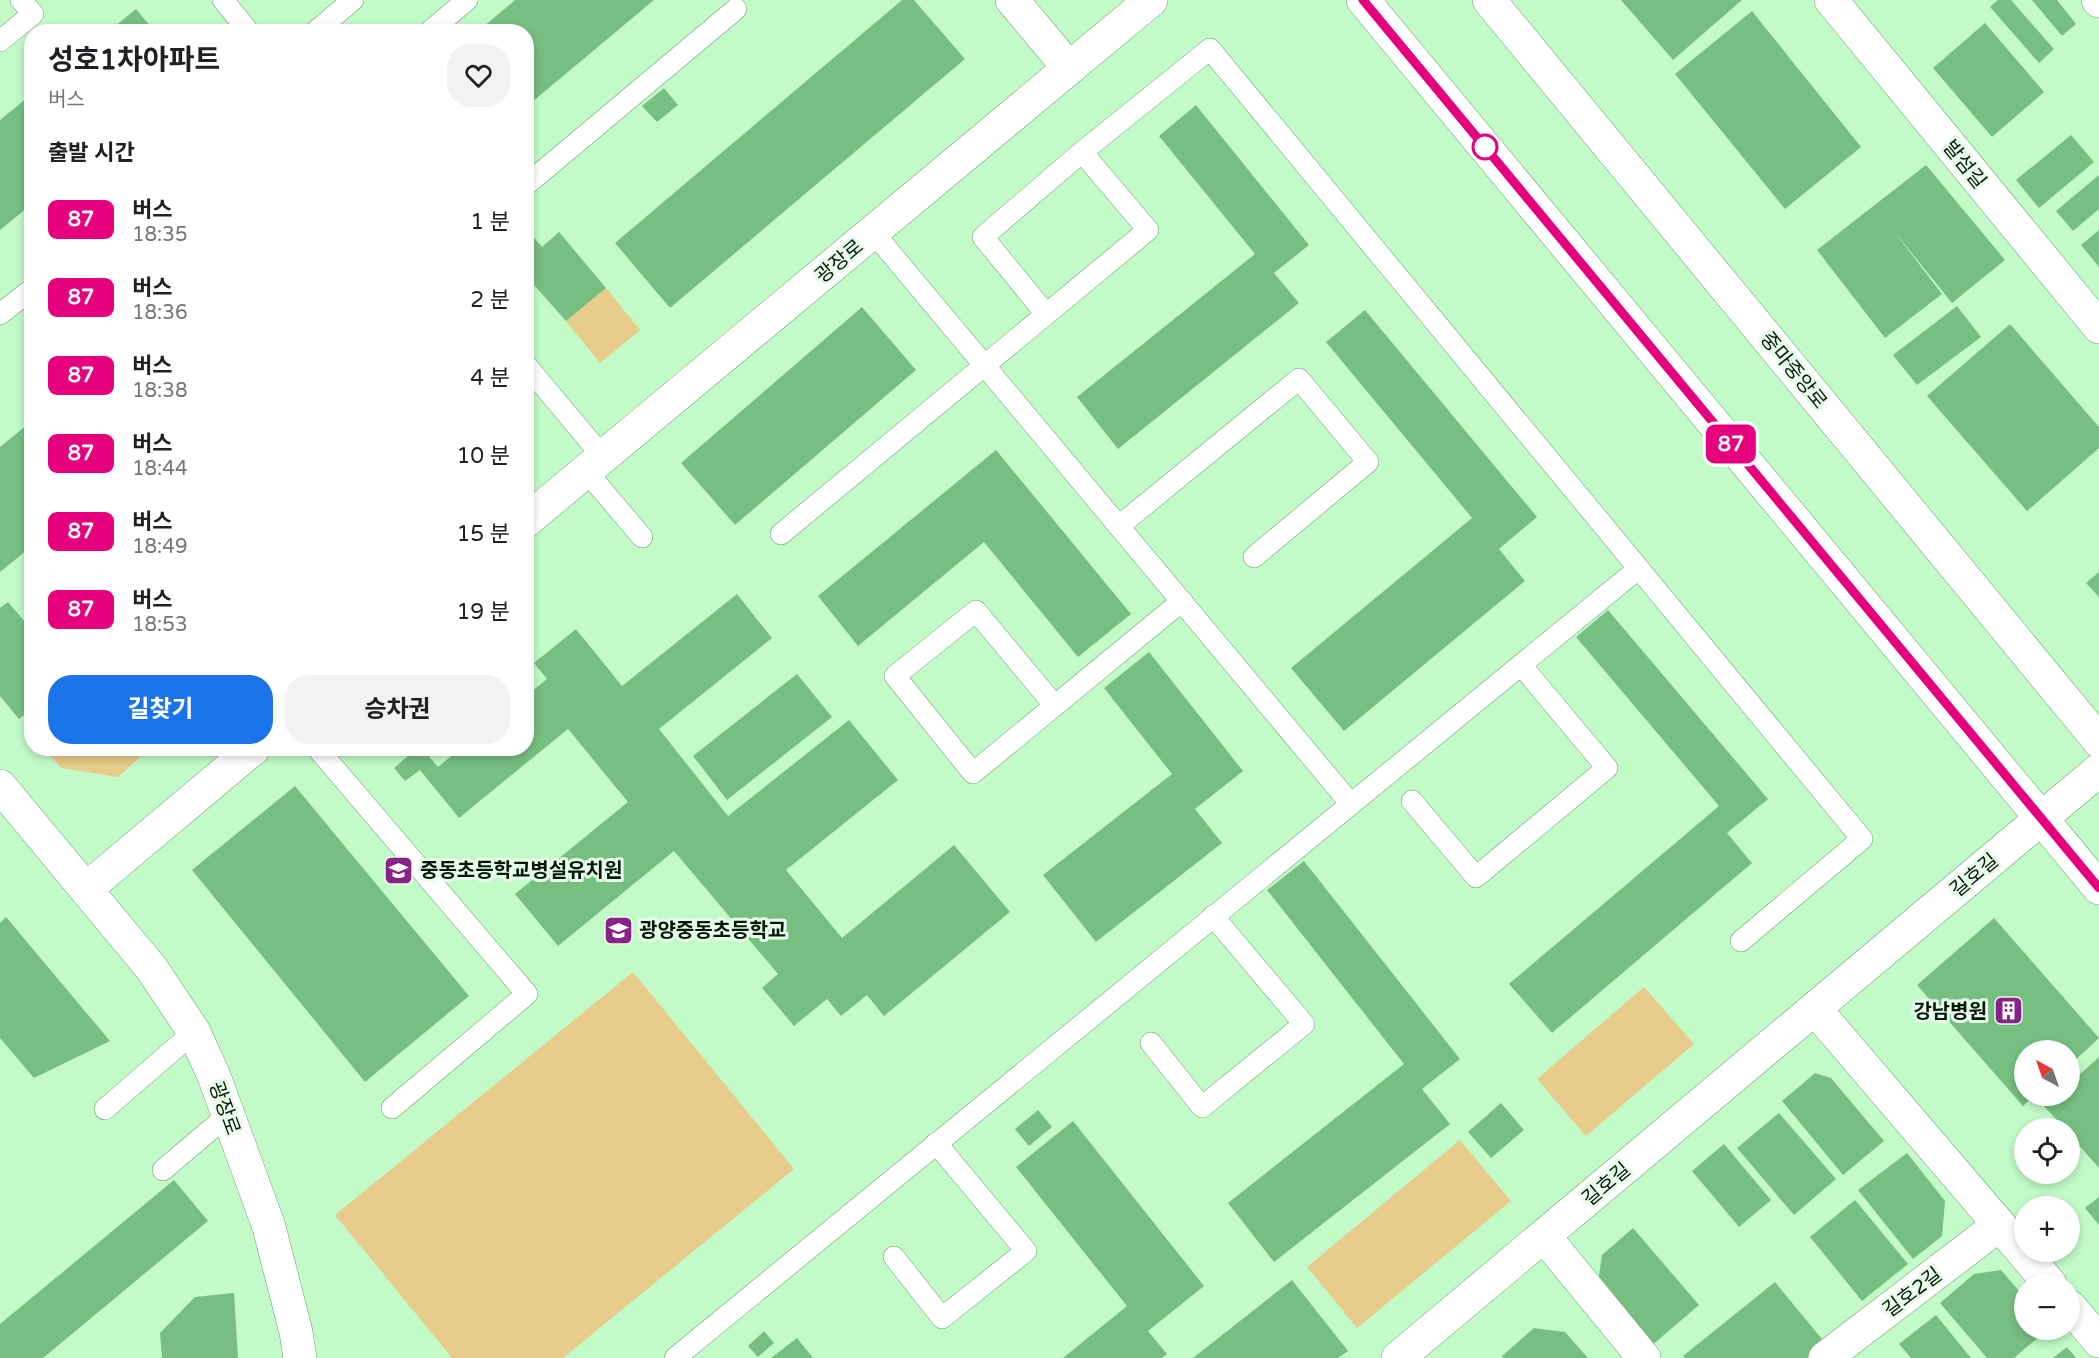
<!DOCTYPE html>
<html lang="ko">
<head>
<meta charset="utf-8">
<style>
  :root { --surface:#fff; --page:#f2f2f2; --text:#202124; --muted:#757577; --accent:#1a73e8 }
  body { margin:0; font-family:"Varela Round","Noto Sans KR",sans-serif; background:var(--page); color:var(--text); height:100vh; display:flex; flex-direction:column; font-size:22px; white-space:nowrap }
  * { box-sizing:border-box; margin:0 }
  p { font-size:20px; color:var(--muted) }
  .icon { flex:none; width:33px; height:33px; fill:none; stroke:currentColor; stroke-width:2; stroke-linecap:round; stroke-linejoin:round }
  .map { position:relative; flex:1; overflow:hidden }
  .sheet { position:absolute; left:24px; top:24px; width:510px; height:732px; display:flex; flex-direction:column; background:var(--surface); border-radius:24px; box-shadow:0 3px 9px #0003 }
  .sheet>* { flex:none }
  .badge { padding:0 12px; border-radius:9px; font-size:21px; line-height:39px }
  .needle { width:39px; rotate:320deg }
  .buttons { position:absolute; left:2014px; top:1040px; display:grid; gap:12px }
  .buttons a { display:grid; place-items:center; width:66px; height:66px; border-radius:50%; background:var(--surface); box-shadow:0 3px 9px #0003; font-size:30px }
  .map>.badge { position:absolute; translate:-50% -50%; box-shadow:0 0 0 3px #fff }
  h2 { padding:0 24px; font-size:22px; line-height:54px }
  .round { display:grid; place-items:center; flex:none; width:63px; height:63px; border-radius:24px; background:var(--page) }
  .head { display:flex; align-items:center; justify-content:space-between; height:102px; padding:0 24px }
  h1 { font-size:28px; font-weight:700; line-height:45px }
  .button { display:flex; gap:12px; margin-top:auto; padding:12px 24px }
  .button a { flex:1; height:69px; border-radius:24px; background:var(--accent); color:#fff; font-size:24px; font-weight:700; line-height:69px; text-align:center }
  .button a+a { background:var(--page); color:var(--text) }
  ul { padding:0; list-style:none }
  li { display:flex; align-items:center; gap:18px; height:78px; padding:0 24px }
  li div { flex:1 }
  li b { display:block; font-size:22px }
  li em { font-style:normal }
  li .badge { min-width:66px; font-weight:700; text-align:center }
  .map>svg:first-child { display:block }
</style>
</head>
<body>
<div class="map">
<svg width="2099" height="1358" viewBox="0 0 2099 1358">
  <rect width="100%" height="100%" fill="#c2fac8"/>
  <!-- green -->
  <g fill="#e7cc8c">
    <path d="M 606,288 L 640,330 L 600,363 L 566,321 Z"/>
    <path d="M 45,749 L 133,749 L 140,757 L 118,777 L 61,768 Z"/>
    <path d="M 633,972 L 794,1169 L 563,1358 L 452,1358 L 335,1215 Z"/>
    <path d="M 1644,987 L 1694,1044 L 1586,1136 L 1537,1079 Z"/>
    <path d="M 1460,1140 L 1511,1201 L 1357,1328 L 1307,1267 Z"/>
  </g>
  <!-- building -->
  <g fill="#77bf81">
    <path d="M 515,0 L 654,0 L 526,107 L 526,32 L 477,32 Z"/>
    <path d="M 902,0 L 914,0 L 965,59 L 670,308 L 615,243 Z"/>
    <path d="M 1621,0 L 1742,0 L 1673,60 Z"/>
    <path d="M 1998,0 L 2011,0 L 2054,49 L 2039,63 L 1990,7 Z"/>
    <path d="M 2032,0 L 2057,0 L 2076,24 L 2062,36 Z"/>
    <path d="M 136,9 L 155,32 L 108,32 Z"/>
    <path d="M 1752,11 L 1861,147 L 1785,209 L 1675,74 Z"/>
    <path d="M 1985,23 L 2044,92 L 1992,137 L 1933,68 Z"/>
    <path d="M 664,88 L 678,105 L 657,122 L 642,106 Z"/>
    <path d="M 32,94 L 32,204 L 0,230 L 0,120 Z"/>
    <path d="M 1196,105 L 1309,245 L 1274,273 L 1299,303 L 1118,449 L 1077,397 L 1255,254 L 1159,136 Z"/>
    <path d="M 2071,135 L 2094,162 L 2039,208 L 2016,180 Z"/>
    <path d="M 1926,165 L 2005,260 L 1952,303 L 1893,230 L 1942,294 L 1885,338 L 1817,250 Z"/>
    <path d="M 2099,175 L 2099,209 L 2073,231 L 2056,211 Z"/>
    <path d="M 526,228 L 542,247 L 559,232 L 606,288 L 566,321 L 526,276 Z"/>
    <path d="M 2099,230 L 2099,267 L 2081,245 Z"/>
    <path d="M 1957,306 L 1981,337 L 1917,385 L 1893,355 Z"/>
    <path d="M 862,307 L 916,370 L 735,525 L 681,463 Z"/>
    <path d="M 1365,310 L 1537,517 L 1499,549 L 1525,581 L 1344,731 L 1291,668 L 1472,518 L 1326,342 Z"/>
    <path d="M 2010,324 L 2099,427 L 2099,448 L 2027,511 L 1927,396 Z"/>
    <path d="M 32,421 L 32,546 L 0,572 L 0,447 Z"/>
    <path d="M 996,450 L 1131,614 L 1078,657 L 984,542 L 858,646 L 818,596 Z"/>
    <path d="M 2099,572 L 2099,597 L 2086,583 Z"/>
    <path d="M 737,594 L 772,638 L 659,729 L 728,816 L 849,720 L 898,780 L 786,870 L 842,938 L 954,845 L 1010,912 L 884,1016 L 867,995 L 841,1016 L 827,999 L 794,1026 L 762,988 L 778,974 L 674,851 L 558,946 L 515,894 L 628,802 L 568,729 L 459,818 L 420,770 L 405,781 L 394,768 L 417,748 L 422,748 L 438,767 L 461,748 L 526,748 L 526,696 L 547,679 L 534,663 L 576,629 L 622,686 Z"/>
    <path d="M 8,602 L 32,630 L 32,709 L 19,719 L 0,696 L 0,608 Z"/>
    <path d="M 1608,610 L 1768,799 L 1727,833 L 1752,863 L 1552,1033 L 1509,984 L 1719,806 L 1576,637 Z"/>
    <path d="M 1149,652 L 1243,771 L 1195,809 L 1222,843 L 1096,942 L 1043,875 L 1172,774 L 1104,688 Z"/>
    <path d="M 797,674 L 832,717 L 727,800 L 693,756 Z"/>
    <path d="M 295,786 L 469,996 L 365,1082 L 192,870 Z"/>
    <path d="M 1304,861 L 1460,1059 L 1422,1089 L 1450,1124 L 1274,1262 L 1228,1203 L 1404,1064 L 1267,890 Z"/>
    <path d="M 6,917 L 110,1041 L 34,1078 L 0,1038 L 0,923 Z"/>
    <path d="M 1994,918 L 2099,1038 L 2070,1065 L 2070,1050 L 2025,1050 L 2025,1095 L 2035,1095 L 2023,1106 L 1917,985 Z"/>
    <path d="M 2099,1057 L 2099,1168 L 2070,1135 L 2070,1128 L 2064,1128 L 2044,1106 L 2057,1095 L 2070,1095 L 2070,1083 Z"/>
    <path d="M 1815,1073 L 1831,1078 L 1884,1141 L 1843,1175 L 1782,1101 Z"/>
    <path d="M 1501,1103 L 1524,1130 L 1491,1158 L 1468,1132 Z"/>
    <path d="M 1038,1110 L 1052,1127 L 1029,1146 L 1015,1129 Z"/>
    <path d="M 1779,1113 L 1836,1179 L 1794,1215 L 1737,1148 Z"/>
    <path d="M 1073,1121 L 1204,1286 L 1148,1331 L 1167,1354 L 1162,1358 L 1063,1358 L 1127,1306 L 1016,1167 Z"/>
    <path d="M 1724,1144 L 1771,1200 L 1739,1227 L 1692,1171 Z"/>
    <path d="M 1907,1153 L 1945,1201 L 1942,1236 L 1913,1259 L 1858,1190 Z"/>
    <path d="M 174,1180 L 208,1221 L 43,1358 L 0,1358 L 0,1324 Z"/>
    <path d="M 2099,1197 L 2099,1225 L 2085,1208 Z"/>
    <path d="M 1855,1200 L 1908,1264 L 1862,1301 L 1810,1237 Z"/>
    <path d="M 1633,1228 L 1699,1305 L 1651,1346 L 1598,1283 L 1602,1255 Z"/>
    <path d="M 2001,1270 L 2025,1298 L 2025,1329 L 2048,1329 L 2014,1358 L 1987,1358 L 1940,1303 L 1974,1274 Z"/>
    <path d="M 1292,1280 L 1348,1351 L 1338,1358 L 1193,1358 Z"/>
    <path d="M 1775,1282 L 1826,1344 L 1809,1358 L 1685,1358 L 1683,1356 Z"/>
    <path d="M 234,1293 L 238,1358 L 162,1358 L 160,1333 L 195,1297 Z"/>
    <path d="M 1936,1315 L 1971,1358 L 1911,1358 L 1899,1344 Z"/>
    <path d="M 1534,1328 L 1565,1332 L 1588,1358 L 1503,1358 L 1502,1356 Z"/>
    <path d="M 764,1331 L 774,1343 L 758,1357 L 748,1346 Z"/>
    <path d="M 797,1338 L 813,1358 L 771,1358 Z"/>
    <path d="M 2067,1347 L 2076,1358 L 2053,1358 Z"/>
  </g>
  <g fill="none" stroke-linecap="round" stroke-linejoin="round">
    <defs>
      <g id="service">
        <path d="M 223,0 L 249,32"/>
        <path d="M 315,32 L 353,0"/>
        <path d="M 429,32 L 467,0"/>
        <path d="M 0,41 L 33,14 L 21,0"/>
        <path d="M 1082,152 L 1210,49 L 1862,839 L 1741,941"/>
        <path d="M 526,185 L 736,9"/>
        <path d="M 873,232 L 1350,803"/>
        <path d="M 0,314 L 32,289"/>
        <path d="M 526,365 L 603,457"/>
        <path d="M 586,471 L 642,537"/>
        <path d="M 1119,526 L 1299,379 L 1368,462 L 1254,557"/>
        <path d="M 781,534 C 904,432 1026,331 1148,230 L 1082,152 L 983,237 L 1046,314"/>
        <path d="M 1055,706 L 976,611 L 895,676 L 973,773 L 1182,601"/>
        <path d="M 317,748 L 527,994 L 392,1108"/>
        <path d="M 1412,801 L 1476,877 L 1607,768 L 1521,665"/>
        <path d="M 1151,1043 L 1202,1107 L 1304,1024 L 1213,916"/>
        <path d="M 105,1109 L 194,1032"/>
        <path d="M 163,1170 L 228,1115"/>
        <path d="M 894,1257 L 942,1318 L 1026,1251 L 936,1143"/>
        <path d="M 675,1358 L 1638,569"/>
      </g>
      <g id="minor">
        <path d="M 1012,0 L 1069,68"/>
        <path d="M 1831,0 L 2099,327"/>
        <path d="M 2098,0 L 2099,1"/>
        <path d="M 526,521 L 1151,0"/>
        <path d="M 86,889 L 254,748"/>
        <path d="M 1815,1009 L 2050,1284"/>
        <path d="M 1544,1236 L 1644,1358"/>
        <path d="M 2070,1307 L 2099,1341"/>
        <path d="M 1398,1358 L 2099,770"/>
        <path d="M 1825,1358 L 1999,1225"/>
      </g>
      <path id="tertiary" d="M 0,786 L 152,969 L 194,1032 L 214,1076 L 269,1227 L 296,1332 L 300,1358"/>
      <g id="secondary">
        <path d="M 1363,0 L 2099,888"/>
        <path d="M 1489,0 L 2099,741"/>
      </g>
    </defs>
    <!-- service casing -->
    <use href="#service" stroke="#6b9f71" stroke-width="22"/>
    <!-- minor casing -->
    <use href="#minor" stroke="#6b9f71" stroke-width="34"/>
    <!-- tertiary casing -->
    <use href="#tertiary" stroke="#6b9f71" stroke-width="34"/>
    <!-- secondary casing -->
    <use href="#secondary" stroke="#6b9f71" stroke-width="34"/>
    <!-- service -->
    <use href="#service" stroke="#fff" stroke-width="21"/>
    <!-- minor -->
    <use href="#minor" stroke="#fff" stroke-width="33"/>
    <!-- tertiary -->
    <use href="#tertiary" stroke="#fff" stroke-width="33"/>
    <!-- secondary -->
    <use href="#secondary" stroke="#fff" stroke-width="33"/>
  </g>
  <g fill="none" stroke-linecap="round" stroke-linejoin="round">
    <defs>
      <path id="line" d="M 1363,0 L 2099,888"/>
    </defs>
    <!-- line casing -->
    <use href="#line" stroke="#fff" stroke-width="14"/>
    <!-- line -->
    <use href="#line" stroke="#e6007e" stroke-width="9"/>
  </g>
  <!-- icons -->
  <defs>
    <symbol id="school-square" viewBox="-11 -11 22 22"><rect x="-9" y="-9" width="18" height="18" rx="4" fill="#882289" stroke="#e7fde9"/><path d="M0-5L7-2L0 1L-7-2ZM-4 1L0 2.5L4 1V4Q0 6-4 4Z" fill="#fff"/></symbol>
    <symbol id="building-square" viewBox="-11 -11 22 22"><rect x="-9" y="-9" width="18" height="18" rx="4" fill="#882289" stroke="#e7fde9"/><path d="M-4-6H4V6H1V3H-1V6H-4ZM-2.5-4.3h1.7v1.8h-1.7ZM.8-4.3h1.7v1.8H.8ZM-2.5-1h1.7V.8h-1.7ZM.8-1h1.7V.8H.8Z" fill="#fff"/></symbol>
  </defs>
  <g fill-rule="evenodd">
    <use href="#school-square" x="382" y="854" width="33" height="33"/>
    <use href="#school-square" x="602" y="914" width="33" height="33"/>
    <use href="#building-square" x="1992" y="994" width="33" height="33"/>
  </g>
  <!-- markers -->
  <circle fill="#fff" stroke="#e6007e" stroke-width="3" cx="1485" cy="147" r="12"/>
  <g text-anchor="middle" stroke-width="6" stroke-linejoin="round" paint-order="stroke">
    <!-- street labels -->
    <g font-size="20" fill="#041908" stroke="#e7fde9">
      <text transform="translate(1965 164) rotate(51)" y="7">발섬길</text>
      <text transform="translate(839 261) rotate(-40)" y="7">광장로</text>
      <text transform="translate(1794 370) rotate(51)" y="7">중마중앙로</text>
      <text transform="translate(1974 875) rotate(-40)" y="7">길호길</text>
      <text transform="translate(225 1108) rotate(70)" y="7">광장로</text>
      <text transform="translate(1606 1184) rotate(-40)" y="7">길호길</text>
      <text transform="translate(1912 1292) rotate(-37)" y="7">길호2길</text>
    </g>
    <!-- poi labels -->
    <g font-size="20" font-weight="bold" fill="#041908" stroke="#e7fde9" text-anchor="start">
      <text x="420" y="877">중동초등학교병설유치원</text>
      <text x="639" y="937">광양중동초등학교</text>
      <text x="1987" y="1018" text-anchor="end">강남병원</text>
    </g>
  </g>
</svg>
<div class="buttons">
<a><svg class="needle" viewBox="-14 -14 28 28"><path d="M0-13l5 13h-10z" fill="#e53935"/><path d="M0 13l5-13h-10z" fill="#757577"/></svg></a>
<a><svg class="icon" aria-label="locate" viewBox="0 0 24 24"><circle cx="12" cy="12" r="6"/><path d="M12 2v4M12 18v4M2 12h4M18 12h4"/></svg></a>
<a>+</a>
<a>−</a>
</div>
<b class="badge" style="left:1731px;top:444px;background:#e6007e;color:#fff">87</b>
<section class="sheet">
<div class="head"><div><h1>성호1차아파트</h1><p>버스</p></div><a class="round"><svg class="icon" aria-label="heart" viewBox="0 0 24 24"><path d="M12 20l-8-8c-3-5 5-10 8-4 3-6 11-1 8 4z"/></svg></a></div>
<h2>출발 시간</h2>
<ul>
<li><span class="badge" style="background:#e6007e;color:#fff">87</span><div><b>버스</b><p>18:35</p></div><em>1 분</em></li>
<li><span class="badge" style="background:#e6007e;color:#fff">87</span><div><b>버스</b><p>18:36</p></div><em>2 분</em></li>
<li><span class="badge" style="background:#e6007e;color:#fff">87</span><div><b>버스</b><p>18:38</p></div><em>4 분</em></li>
<li><span class="badge" style="background:#e6007e;color:#fff">87</span><div><b>버스</b><p>18:44</p></div><em>10 분</em></li>
<li><span class="badge" style="background:#e6007e;color:#fff">87</span><div><b>버스</b><p>18:49</p></div><em>15 분</em></li>
<li><span class="badge" style="background:#e6007e;color:#fff">87</span><div><b>버스</b><p>18:53</p></div><em>19 분</em></li>
</ul>
<div class="button"><a>길찾기</a><a>승차권</a></div>
</section>
</div>
</body>
</html>
